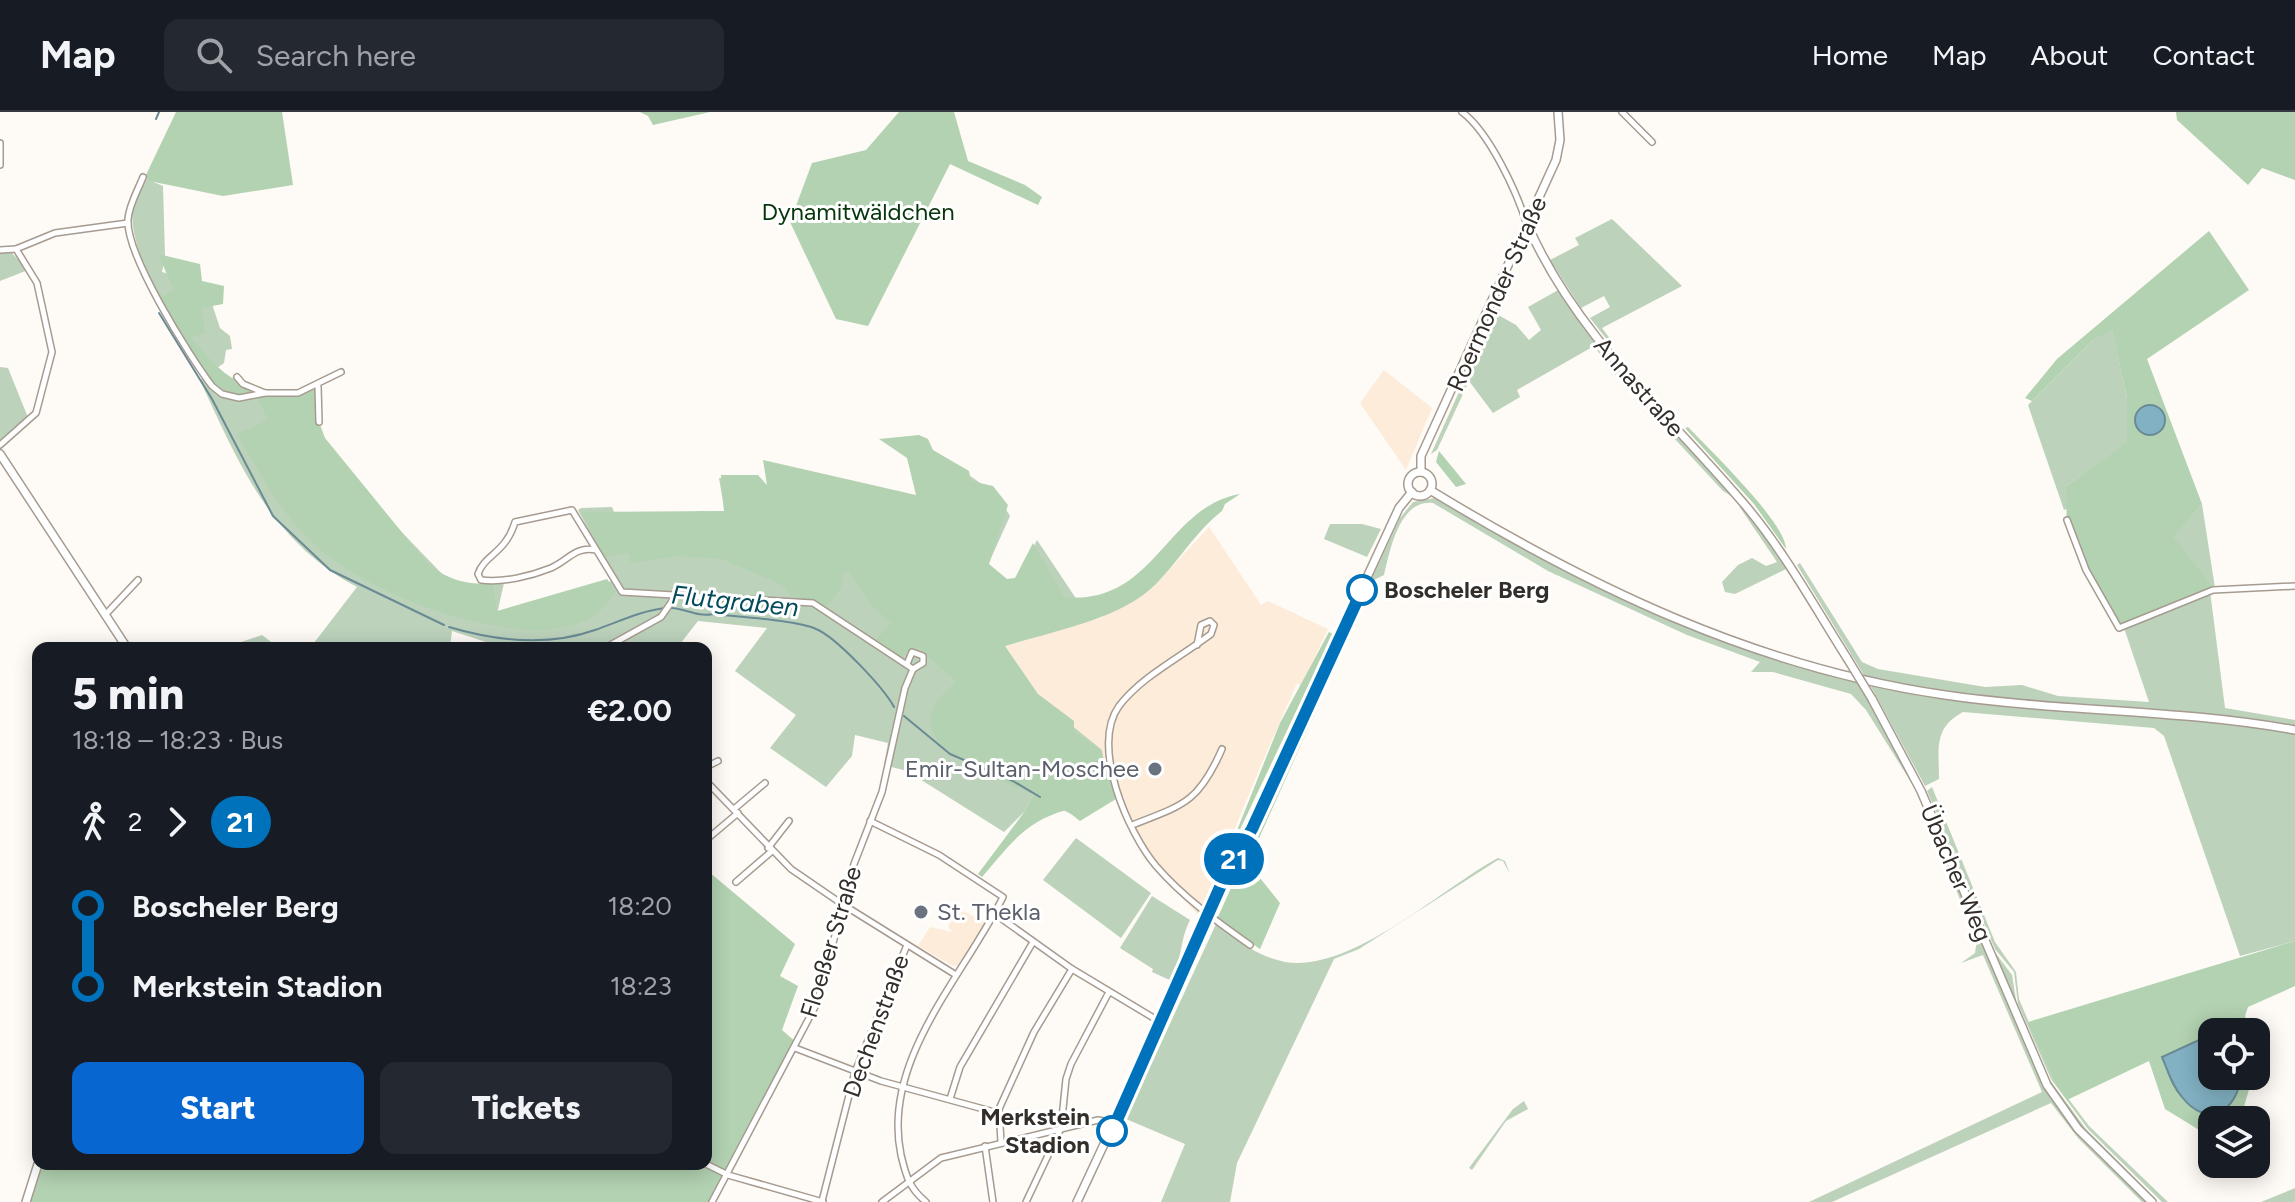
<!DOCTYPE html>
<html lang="en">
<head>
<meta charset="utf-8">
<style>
  :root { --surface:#171b24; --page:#242831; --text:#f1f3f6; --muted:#9ea1a6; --line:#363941; --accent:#0766cf }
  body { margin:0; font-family:Figtree,sans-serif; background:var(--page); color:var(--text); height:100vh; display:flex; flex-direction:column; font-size:30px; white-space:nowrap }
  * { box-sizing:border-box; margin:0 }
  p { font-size:26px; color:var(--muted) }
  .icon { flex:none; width:44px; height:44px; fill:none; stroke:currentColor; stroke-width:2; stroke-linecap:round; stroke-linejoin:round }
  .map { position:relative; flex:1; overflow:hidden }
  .drawer { position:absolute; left:32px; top:530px; width:680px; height:528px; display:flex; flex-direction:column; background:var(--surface); border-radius:16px; box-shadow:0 4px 20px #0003 }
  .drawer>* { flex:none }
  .badge { padding:0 16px; border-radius:26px; font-size:28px; line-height:52px }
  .buttons { position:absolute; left:2198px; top:906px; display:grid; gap:16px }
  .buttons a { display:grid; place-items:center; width:72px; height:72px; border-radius:16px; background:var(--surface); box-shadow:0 4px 20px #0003; font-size:40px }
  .map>.badge { position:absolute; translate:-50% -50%; box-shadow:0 0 0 4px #fff }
  .legs { display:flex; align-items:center; gap:12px; height:88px; padding:0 40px; font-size:26px }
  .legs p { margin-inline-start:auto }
  .head { display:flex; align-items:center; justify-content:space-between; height:136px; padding:0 40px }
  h1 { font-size:44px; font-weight:800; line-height:60px }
  .action { display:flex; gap:16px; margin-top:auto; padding:16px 40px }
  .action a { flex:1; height:92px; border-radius:16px; background:var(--accent); color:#fff; font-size:32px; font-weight:800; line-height:92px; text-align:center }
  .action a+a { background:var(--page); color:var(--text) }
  ul { padding:0 40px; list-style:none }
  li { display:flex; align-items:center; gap:28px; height:80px; font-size:30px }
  li i { display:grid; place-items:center; width:12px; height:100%; margin:0 10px; background:currentColor }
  li i::after { content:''; width:20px; height:20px; margin:-10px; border:6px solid; border-radius:50%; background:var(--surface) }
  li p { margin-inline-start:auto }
  li:first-child i { background:linear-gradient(#0000 50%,currentColor 0) }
  li:last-child i { background:linear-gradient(currentColor 50%,#0000 0) }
  header { display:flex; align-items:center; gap:48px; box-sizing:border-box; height:112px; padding:0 40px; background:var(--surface); border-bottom:2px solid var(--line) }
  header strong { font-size:38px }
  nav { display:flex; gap:44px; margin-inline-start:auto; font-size:28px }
  .search { width:560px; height:72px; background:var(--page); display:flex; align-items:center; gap:20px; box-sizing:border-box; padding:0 28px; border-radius:16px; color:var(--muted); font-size:30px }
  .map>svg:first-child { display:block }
</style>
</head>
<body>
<header>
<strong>Map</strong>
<div class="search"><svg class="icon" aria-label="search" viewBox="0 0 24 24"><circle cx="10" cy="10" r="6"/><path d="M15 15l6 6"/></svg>Search here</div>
<nav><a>Home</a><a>Map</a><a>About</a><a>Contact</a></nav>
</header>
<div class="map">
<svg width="2295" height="1090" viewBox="0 0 2295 1090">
  <rect width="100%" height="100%" fill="#fefaf5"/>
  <!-- built -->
  <g fill="#fdecda">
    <path d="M 1384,258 L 1432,296 L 1406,358 L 1360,291 Z"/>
    <path d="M 1209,415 L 1261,493 L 1268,489 L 1328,517 L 1301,574 L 1297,571 L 1261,653 L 1221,750 L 1226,753 L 1201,806 L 1144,746 L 1105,655 L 1074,619 L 1074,609 L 1038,583 L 1005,534 L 1098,507 L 1153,475 Z"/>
    <path d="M 960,797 L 985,811 L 960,853 L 953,854 L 918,834 L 930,815 L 952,820 L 948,814 Z"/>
  </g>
  <!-- green -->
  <g fill="#bcd2bb">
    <path d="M 146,67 L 163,74 L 165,144 L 162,160 L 205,171 L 220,216 L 230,224 L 232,237 L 226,238 L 224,251 L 217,256 L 246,275 L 281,279 L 316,307 L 325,327 L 389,407 L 446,466 L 461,474 L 504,471 L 497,502 L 615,468 L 578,398 L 581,396 L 612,395 L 614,400 L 679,402 L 702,399 L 725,402 L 719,366 L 750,366 L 817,437 L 969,363 L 997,383 L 1010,404 L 987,455 L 1014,475 L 1037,428 L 1081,494 L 999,531 L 1038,586 L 1102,638 L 1105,656 L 1077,705 L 1033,683 L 1025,699 L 1004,720 L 907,659 L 884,653 L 888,631 L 855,623 L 852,644 L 826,675 L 770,636 L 796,603 L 735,559 L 767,516 L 698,509 L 677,536 L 531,536 L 530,532 L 492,532 L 452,519 L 450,536 L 310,536 L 357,475 C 271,429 239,353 200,268 L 205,265 C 181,225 100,107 146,67 Z"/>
    <path d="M 1612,107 L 1682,174 L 1602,216 L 1611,228 L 1608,229 L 1590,206 L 1610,195 L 1604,184 L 1581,196 L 1550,148 L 1579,133 L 1575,126 Z"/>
    <path d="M 0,138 L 12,141 L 28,158 L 0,169 Z"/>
    <path d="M 1560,177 L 1624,268 L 1617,265 L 1594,234 L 1517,278 L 1520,285 L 1493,301 L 1469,269 L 1437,338 L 1431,342 L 1431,357 L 1431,342 L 1500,189 L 1500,204 L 1516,213 L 1529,228 L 1541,218 L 1528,195 Z"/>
    <path d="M 2112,217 L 2127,286 L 2127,332 L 2065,375 L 2069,396 L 2064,398 L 2028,293 L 2092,229 Z"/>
    <path d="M 0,255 L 8,256 L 29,308 L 0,328 Z"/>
    <path d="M 1624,272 L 1632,275 L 1738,388 L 1723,379 Z"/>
    <path d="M 1435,386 C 1577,471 1697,529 1858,571 L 1884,612 L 1916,678 L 1866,598 L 1851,582 L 1773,560 L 1751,560 L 1760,550 L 1687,523 L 1548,459 L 1433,391 C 1399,387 1390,439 1384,463 L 1374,468 L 1365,490 L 1361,489 L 1400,406 L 1413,390 Z"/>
    <path d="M 2202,392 L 2215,476 L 2172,425 Z"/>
    <path d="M 1739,394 L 1747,398 L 1786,457 L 1735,482 L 1725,480 L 1722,470 L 1738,453 L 1752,446 L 1766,454 L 1777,450 Z"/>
    <path d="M 1330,412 L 1362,412 L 1381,417 L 1367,445 L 1324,427 Z"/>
    <path d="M 1800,451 L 1862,550 L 1878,557 L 1985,575 L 2022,573 L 2058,584 L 2149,590 L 2124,516 L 2210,479 L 2225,596 L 2295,608 L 2295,829 L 2240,844 L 2164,624 L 2154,616 L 1963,600 C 1933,616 1939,637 1939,667 L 1925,674 L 1870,573 L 1875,574 L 1865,565 L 1797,453 Z"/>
    <path d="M 262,523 L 279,536 L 223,536 Z"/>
    <path d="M 1932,675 L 1995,830 L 2016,860 L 2019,887 L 2052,965 L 2089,1014 L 2168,1090 L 2162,1090 L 2088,1017 L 2051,967 L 2018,892 L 2014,860 L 1995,837 L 1927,679 Z"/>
    <path d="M 1926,682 L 1994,839 L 2012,863 L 2017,894 L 2049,967 L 2086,1017 L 2159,1090 L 2082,1017 L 2048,969 Z"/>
    <path d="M 1922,689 L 2042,971 L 2073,1015 L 2147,1090 L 2142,1090 L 2078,1026 L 2051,991 L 1832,1090 L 1809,1090 L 2042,980 L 1983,843 L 1961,851 L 1975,841 L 1977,828 L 1923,699 Z"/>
    <path d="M 1076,726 L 1151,781 L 1121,826 L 1043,768 Z"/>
    <path d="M 1498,746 L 1505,749 L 1510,762 L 1503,749 L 1498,748 L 1359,837 L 1334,847 L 1237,1051 L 1230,1090 L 1161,1090 L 1185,1032 L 1126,1007 L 1216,812 C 1237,828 1258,845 1285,850 C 1352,861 1442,776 1498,746 Z"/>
    <path d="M 1152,784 L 1190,808 C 1179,830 1182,848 1172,869 L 1152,860 L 1153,857 L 1120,836 Z"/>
    <path d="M 1524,989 L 1528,997 L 1506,1009 L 1472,1058 L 1469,1056 L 1513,997 Z"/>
    <path d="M 2295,1076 L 2295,1090 L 2261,1090 Z"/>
  </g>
  <!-- forest -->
  <g fill="#b2d2b1">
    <path d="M 176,0 L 282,0 L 293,73 L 223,84 L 149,69 L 145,65 Z"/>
    <path d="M 640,0 L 710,0 L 653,13 L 648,4 Z"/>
    <path d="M 899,0 L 954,0 L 968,49 L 1025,73 L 1042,85 L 1038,93 L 950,52 L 868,214 L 836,207 L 790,110 L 812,51 L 866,38 Z"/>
    <path d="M 2176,0 L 2295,0 L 2295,68 L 2262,56 L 2248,73 L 2177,8 Z"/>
    <path d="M 2209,119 L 2249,178 L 2147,247 L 2202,392 L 2173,425 L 2215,476 L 2124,516 C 2110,505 2073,437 2068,418 C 2065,406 2068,389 2065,375 L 2127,331 L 2127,286 L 2112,218 L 2092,229 L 2032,289 L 2025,286 L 2057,247 Z"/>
    <path d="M 158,142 L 200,152 L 202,169 L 224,174 L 223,192 L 201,196 L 205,220 L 191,226 C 206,243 225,266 247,275 C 255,278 259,275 266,281 L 229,281 L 208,266 L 159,187 L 174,178 Z"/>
    <path d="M 318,276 L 317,305 L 325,326 L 427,451 C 450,469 464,472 493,472 L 497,499 L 607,467 L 616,480 C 608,490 598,503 585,509 C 517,538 388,488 332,447 C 290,417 262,366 237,322 L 268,308 L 257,284 L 295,284 Z"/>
    <path d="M 1688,315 C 1709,337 1786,411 1786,437 L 1754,392 L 1685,316 Z"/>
    <path d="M 919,323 L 928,327 L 933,338 L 969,359 L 971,369 L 993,374 L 1008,393 L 989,452 L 1007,467 L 1015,466 L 1033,431 L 1064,485 C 1155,494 1165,395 1240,382 L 1225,392 L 1222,399 C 1197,418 1178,450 1155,473 C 1119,508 1053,519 1005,534 L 1038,582 L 1074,609 L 1074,619 L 1100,638 L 1116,687 L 1080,709 L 1066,698 C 1024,710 1010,733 982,765 L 978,762 L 1025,699 L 1033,683 C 1003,665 909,641 935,592 C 939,584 950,578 955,569 L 920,536 L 913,535 L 901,547 L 874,530 L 891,511 L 873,495 L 848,458 L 842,462 L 841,476 L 827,494 L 791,484 L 782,473 L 722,447 L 677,444 L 631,451 L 628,441 L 605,445 L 581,400 L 724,399 L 721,363 L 758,363 L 767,373 L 763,348 L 916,383 L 907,346 L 879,327 Z"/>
    <path d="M 1439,339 L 1466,372 L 1456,375 L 1436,350 Z"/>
    <path d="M 1355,503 L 1358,505 L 1248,751 L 1280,791 L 1260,837 L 1217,807 Z"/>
    <path d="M 1329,520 L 1333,522 L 1224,751 L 1280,611 Z"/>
    <path d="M 709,760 L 795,832 L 780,864 L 798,874 L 782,918 L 797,931 L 709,1090 L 28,1090 L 40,1052 L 706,1052 Z"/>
    <path d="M 2295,829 L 2295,874 L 2248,895 L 2245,904 L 2250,920 L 2226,920 L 2224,916 L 2162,945 L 2175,975 L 2240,973 L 2241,964 L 2253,964 L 2240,1008 L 2212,1008 L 2212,1026 L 2165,997 L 2149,949 L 2067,988 L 2052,965 L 2028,910 Z"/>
  </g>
  <!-- water -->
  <g fill="#82b1c3" stroke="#6a8a95" stroke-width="2">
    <circle cx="2150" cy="308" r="15"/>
    <path d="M 2212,922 L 2212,964 L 2241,964 C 2237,1000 2207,1017 2182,985 C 2172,974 2168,959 2162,945 Z"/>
  </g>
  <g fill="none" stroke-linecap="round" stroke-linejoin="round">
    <!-- stream -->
    <g stroke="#6a8a95" stroke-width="2">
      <path d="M 156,7 L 159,0"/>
      <path d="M 159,201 L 212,287 L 273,404 L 330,458 L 444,513"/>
      <path d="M 449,515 C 496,529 547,535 595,518 C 618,510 640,499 665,496 C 682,494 696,506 713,502 C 737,505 796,508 816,517 C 836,525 884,576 894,595"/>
      <path d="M 904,604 L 950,642 L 1013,669 L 1040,685"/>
    </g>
    <defs>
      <g id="street">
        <path d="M 1462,0 C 1489,20 1517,80 1527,113"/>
        <path d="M 1622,0 L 1652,30"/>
        <path d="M 0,31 L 0,53"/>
        <path d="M 143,65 C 138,78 129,93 128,107 C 125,142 190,245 212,274 L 222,282 L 239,286 L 265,281 L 298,281 L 341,260"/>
        <path d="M 0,138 L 16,137 L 55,121 L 128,111"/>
        <path d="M 237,265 L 243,272 L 265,281"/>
        <path d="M 318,274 L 319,310"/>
        <path d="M 0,333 L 36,301 L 52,240 L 37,171 L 16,137"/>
        <path d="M 2067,408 L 2086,458 L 2119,516 L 2213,478 L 2295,474"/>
        <path d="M 596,438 C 575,434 569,448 551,456 C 531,464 503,471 481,468 L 478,462 C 484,443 506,441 515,410 L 572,398 L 622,480 L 813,491 L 913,557"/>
        <path d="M 106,502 L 138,468"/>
        <path d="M 1197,533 L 1201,513 L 1210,509 L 1214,513 L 1211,522 C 1181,545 1142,564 1119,594 C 1090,634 1128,721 1156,754 C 1183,785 1216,809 1250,833"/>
        <path d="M 605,536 L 661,505 L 675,485"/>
        <path d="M 706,655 L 718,649"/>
        <path d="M 706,669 L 791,757 L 842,792 L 956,863"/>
        <path d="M 734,697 L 765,671"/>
        <path d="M 870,709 L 939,743 L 1003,785 C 964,864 881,948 901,1043 C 906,1064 909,1076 926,1090"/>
        <path d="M 1132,713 C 1184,693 1199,690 1222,637"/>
        <path d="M 706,728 L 738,701"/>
        <path d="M 768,736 L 789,709"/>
        <path d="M 736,770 L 772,739"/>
        <path d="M 995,802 L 1072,857 L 1162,911"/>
        <path d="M 795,936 L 881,969 L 998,1001"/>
        <path d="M 950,987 L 960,955 L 1033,830"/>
        <path d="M 1001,1030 L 999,997 L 1034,920 L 1072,857"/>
        <path d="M 985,1034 L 993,1090"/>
        <path d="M 706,1052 L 728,1063 L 823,1090"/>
        <path d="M 822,1089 L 855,960 L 907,833"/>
        <path d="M 712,1090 L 817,891 L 854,752 L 882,680 L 905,576 L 913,557 L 923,551 L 923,544 L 912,540 L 907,552"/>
        <path d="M 882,1090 L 941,1046 L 1098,1008 L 1114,1011"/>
        <path d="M 1026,1090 L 1061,1016 L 1066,967 L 1071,952 L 1109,880"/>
      </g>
      <g id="secondary">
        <path d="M 1528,114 C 1577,225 1668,302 1745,393 C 1784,439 1814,494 1847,546"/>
        <path d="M 0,342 L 127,536"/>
        <path d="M 1421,360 L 1421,344 L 1556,48 L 1560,28 L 1558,0"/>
        <path d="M 1872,587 L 1921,679 L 2047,973 L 2078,1017 L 2152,1090"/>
        <path d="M 26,1090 L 38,1052"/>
      </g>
      <g id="primary">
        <circle cx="1420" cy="372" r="12"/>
        <path d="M 1430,378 C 1591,476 1757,556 1945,583 C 2061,600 2180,597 2295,618"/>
        <path d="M 1214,790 L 1246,726"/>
        <path d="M 1119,1002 L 1399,396 L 1412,380"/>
        <path d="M 1077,1090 L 1120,998"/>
      </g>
    </defs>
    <!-- street casing -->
    <use href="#street" stroke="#a69b90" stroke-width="8"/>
    <!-- secondary casing -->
    <use href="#secondary" stroke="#a69b90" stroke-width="10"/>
    <!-- primary casing -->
    <use href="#primary" stroke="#a69b90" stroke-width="10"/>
    <!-- street -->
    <use href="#street" stroke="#fff" stroke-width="5"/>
    <!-- secondary -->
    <use href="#secondary" stroke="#fff" stroke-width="7"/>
    <!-- primary -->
    <use href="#primary" stroke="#fff" stroke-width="7"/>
    <defs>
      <path id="secondary-bridge" d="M 1847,546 L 1872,587"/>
    </defs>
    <!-- secondary-bridge casing -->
    <use href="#secondary-bridge" stroke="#a69b90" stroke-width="10" stroke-linecap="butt"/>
    <!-- secondary-bridge -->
    <use href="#secondary-bridge" stroke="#fff" stroke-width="7"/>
  </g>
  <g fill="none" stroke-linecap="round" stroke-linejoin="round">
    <defs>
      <path id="line-1" d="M 1112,1019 L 1229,755 L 1252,717 L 1362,478"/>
    </defs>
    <!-- line-1 casing -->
    <use href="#line-1" stroke="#fff" stroke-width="18"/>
    <!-- line-1 -->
    <use href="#line-1" stroke="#0072bc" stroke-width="12"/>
  </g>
  <!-- markers -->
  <g fill="#fff" stroke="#0072bc" stroke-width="4">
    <circle cx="1362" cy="478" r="14"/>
    <circle cx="1112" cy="1019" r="14"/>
  </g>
  <g fill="#6b7280" stroke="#fff" stroke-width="3">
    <circle cx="1155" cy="657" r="8"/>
    <circle cx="921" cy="800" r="8"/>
  </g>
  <g text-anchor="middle" stroke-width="6" stroke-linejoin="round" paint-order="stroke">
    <!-- park labels -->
    <g font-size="24" fill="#06360b" stroke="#fff">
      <text x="858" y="108">Dynamitwäldchen</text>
    </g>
    <!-- street labels -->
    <g font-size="24" fill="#332e2a" stroke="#fff">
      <text transform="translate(1497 182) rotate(-66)" y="8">Roermonder Straße</text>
      <text transform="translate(1639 275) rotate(49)" y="8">Annastraße</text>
      <text transform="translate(1956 761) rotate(67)" y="8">Übacher Weg</text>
      <text transform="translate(831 830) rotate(-73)" y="8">Floeßer Straße</text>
      <text transform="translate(876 914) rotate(-70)" y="8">Dechenstraße</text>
    </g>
    <!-- stop labels -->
    <g font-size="24" font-weight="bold" fill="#332e2a" stroke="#fff" text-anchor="start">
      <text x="1384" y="486">Boscheler Berg</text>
      <text x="1090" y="1013" text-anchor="end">Merkstein<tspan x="1090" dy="28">Stadion</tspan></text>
    </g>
    <!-- worship labels -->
    <g font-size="24" fill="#5b616d" stroke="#fff" text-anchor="end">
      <text x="1139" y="665">Emir-Sultan-Moschee</text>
      <text x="937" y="808" text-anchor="start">St. Thekla</text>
    </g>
    <!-- water labels -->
    <g font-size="26" font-style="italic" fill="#034a5d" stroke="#fff">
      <text transform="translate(735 489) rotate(6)" y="9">Flutgraben</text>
    </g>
  </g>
</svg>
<div class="buttons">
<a><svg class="icon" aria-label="locate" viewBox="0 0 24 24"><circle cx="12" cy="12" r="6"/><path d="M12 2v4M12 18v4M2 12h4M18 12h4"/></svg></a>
<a><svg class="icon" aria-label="layers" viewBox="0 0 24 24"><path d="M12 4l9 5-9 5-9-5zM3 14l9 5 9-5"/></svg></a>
</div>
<b class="badge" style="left:1234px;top:747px;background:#0072bc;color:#fff">21</b>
<section class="drawer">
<div class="head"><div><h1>5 min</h1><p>18:18 – 18:23 · Bus</p></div><b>€2.00</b></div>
<div class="legs"><svg class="icon" aria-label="walk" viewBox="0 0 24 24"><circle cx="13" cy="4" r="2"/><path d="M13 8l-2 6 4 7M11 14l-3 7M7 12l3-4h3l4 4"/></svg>2<svg class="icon" aria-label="forward" viewBox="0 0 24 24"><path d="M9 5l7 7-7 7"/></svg><b class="badge" style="background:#0072bc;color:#fff">21</b></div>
<ul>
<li><i style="color:#0072bc"></i><b>Boscheler Berg</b><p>18:20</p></li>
<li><i style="color:#0072bc"></i><b>Merkstein Stadion</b><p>18:23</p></li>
</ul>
<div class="action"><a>Start</a><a>Tickets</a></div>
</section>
</div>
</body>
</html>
